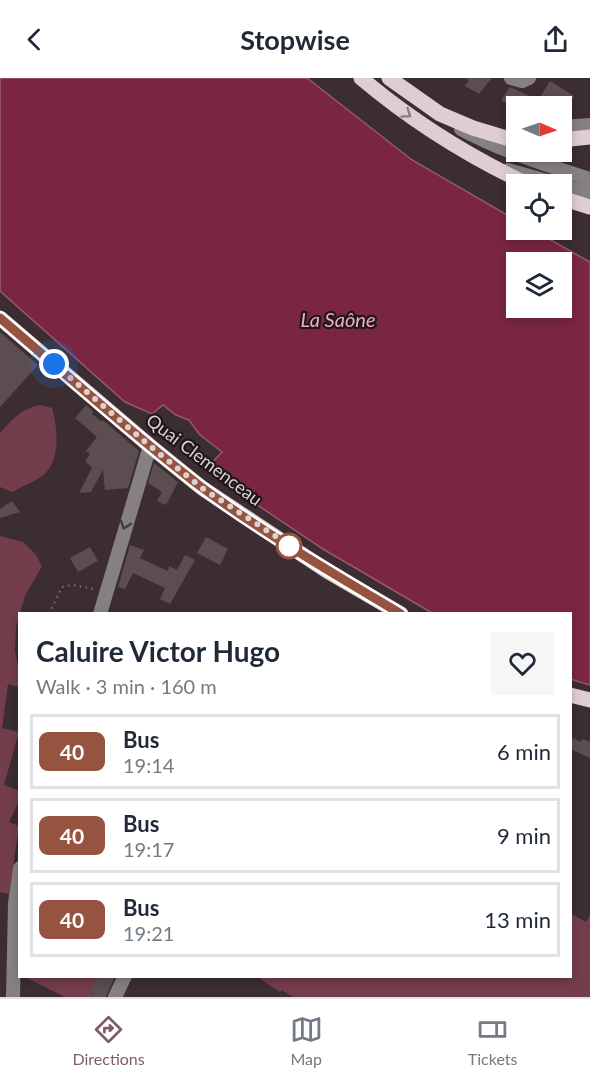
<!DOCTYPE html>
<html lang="en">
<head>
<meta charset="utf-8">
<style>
  :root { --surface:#fff; --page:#f6f6f7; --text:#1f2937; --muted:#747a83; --line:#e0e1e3; --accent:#7e5c6d }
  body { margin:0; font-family:Lato,sans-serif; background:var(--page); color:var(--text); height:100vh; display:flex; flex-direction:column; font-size:22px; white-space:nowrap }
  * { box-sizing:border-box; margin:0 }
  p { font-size:20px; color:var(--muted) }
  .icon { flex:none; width:33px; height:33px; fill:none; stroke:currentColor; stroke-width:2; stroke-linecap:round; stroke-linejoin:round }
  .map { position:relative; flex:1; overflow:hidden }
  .drawer { position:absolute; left:18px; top:534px; width:554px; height:366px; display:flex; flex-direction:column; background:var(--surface); border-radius:0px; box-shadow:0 3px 9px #0003 }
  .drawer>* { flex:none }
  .badge { padding:0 12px; border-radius:9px; font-size:21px; line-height:39px }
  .needle { width:39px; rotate:92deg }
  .buttons { position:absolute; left:506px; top:18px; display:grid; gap:12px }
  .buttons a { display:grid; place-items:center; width:66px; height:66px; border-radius:0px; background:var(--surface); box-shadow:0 3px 9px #0003; font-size:30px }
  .you { position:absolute; width:30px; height:30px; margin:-15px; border:4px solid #fff; border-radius:50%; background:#1a73e8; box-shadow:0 0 0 9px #1a73e833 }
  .map>.badge { position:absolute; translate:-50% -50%; box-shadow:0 0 0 3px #fff }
  .round { display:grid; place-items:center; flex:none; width:63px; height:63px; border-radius:0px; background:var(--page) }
  .headline { display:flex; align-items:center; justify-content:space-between; height:102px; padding:0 18px }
  h1 { font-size:28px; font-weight:700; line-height:45px }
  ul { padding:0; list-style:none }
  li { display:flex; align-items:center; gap:18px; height:75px; margin:0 12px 9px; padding:0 6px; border:3px solid var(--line); border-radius:0px }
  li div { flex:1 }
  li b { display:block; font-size:22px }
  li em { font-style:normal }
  li .badge { min-width:66px; font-weight:700; text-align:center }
  header { display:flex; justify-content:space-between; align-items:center; height:78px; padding:0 18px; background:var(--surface); font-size:27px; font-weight:700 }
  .menu { display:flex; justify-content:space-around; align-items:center; height:84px; border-top:2px solid var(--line); background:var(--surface); font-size:16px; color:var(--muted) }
  .menu a { display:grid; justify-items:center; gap:3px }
  .menu .selected { color:var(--accent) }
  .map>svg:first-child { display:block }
</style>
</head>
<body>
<header><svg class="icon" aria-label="back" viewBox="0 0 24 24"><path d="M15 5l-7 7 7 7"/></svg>Stopwise<svg class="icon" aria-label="share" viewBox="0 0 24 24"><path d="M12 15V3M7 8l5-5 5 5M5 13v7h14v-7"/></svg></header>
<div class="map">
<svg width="590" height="919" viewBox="0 0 590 919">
  <rect width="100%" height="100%" fill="#3b2d31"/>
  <!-- green -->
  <g fill="#733d4c">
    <path d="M 41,327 L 52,330 C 58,351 61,384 42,398 C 33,405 22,408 12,414 L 0,409 L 0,355 C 11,342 24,329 41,327 Z"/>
    <path d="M 0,458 L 23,464 L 36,477 L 42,488 L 25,518 L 16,549 L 15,573 L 19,594 L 19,609 L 8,606 L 2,650 L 19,654 L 4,707 L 20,713 L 19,723 L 9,744 L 19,748 L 9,816 L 0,814 Z"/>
    <path d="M 570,835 L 586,844 L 590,837 L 590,919 L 293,919 L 282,912 L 280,914 L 257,899 L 570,898 Z"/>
    <path d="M 25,899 L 97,899 L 90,913 L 93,915 L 91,919 L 65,919 Z"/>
  </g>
  <!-- water -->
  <path fill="#7a2643" stroke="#97596e" stroke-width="1.5" fill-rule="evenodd" d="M 0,0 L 307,0 L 412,82 L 516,142 L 516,152 L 533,152 L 590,184 L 590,607 L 570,601 L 570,536 L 432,535 L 323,471 L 226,406 L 210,387 L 222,374 L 199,356 L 189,342 L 176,337 L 163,327 L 152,336 L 125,324 L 0,213 ZM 516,184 L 561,184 L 561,230 L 516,230 Z"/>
  <!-- building -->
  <g fill="#5c4d50">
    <path d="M 466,0 L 492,0 L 479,16 L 465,8 L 469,2 Z"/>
    <path d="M 550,3 L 574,18 L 566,31 L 554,23 L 551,28 L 539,21 Z"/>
    <path d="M 510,9 L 532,19 L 526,28 L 511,28 L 501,22 Z"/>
    <path d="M 0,254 L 38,287 L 0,329 Z"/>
    <path d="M 86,327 L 93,333 L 92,336 L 101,343 L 104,343 L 139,373 L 128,410 L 105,412 L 103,392 L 91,414 L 79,415 L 92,390 L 85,383 L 90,376 L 86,373 L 97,359 L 75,340 Z"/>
    <path d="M 154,385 L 178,404 L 166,427 L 157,423 L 162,414 L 148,405 Z"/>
    <path d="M 12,423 L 20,434 L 0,440 L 0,431 Z"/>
    <path d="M 206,459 L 228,471 L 220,487 L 197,475 Z"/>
    <path d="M 130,467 L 144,472 L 140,480 L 168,493 L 169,488 L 177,492 L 185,477 L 195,482 L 170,526 L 160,521 L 165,510 L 133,495 L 125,511 L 118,509 Z"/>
    <path d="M 90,469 L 98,483 L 78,494 L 70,480 Z"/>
    <path d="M 570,659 L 581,664 L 582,661 L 590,664 L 590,680 L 570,671 Z"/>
    <path d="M 97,898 L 115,898 L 106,919 L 91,919 L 93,915 L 90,913 Z"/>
  </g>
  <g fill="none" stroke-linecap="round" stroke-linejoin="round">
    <!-- path -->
    <path stroke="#807477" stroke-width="2" stroke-dasharray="1.5 4.5" stroke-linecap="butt" d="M 49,536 L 62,509 L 72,507 L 95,511"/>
    <!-- minor -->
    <g stroke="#878082" stroke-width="14">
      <path d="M 511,0 L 522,3 L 529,0"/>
      <path d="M 561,49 L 590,47"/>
      <path d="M 461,51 C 502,73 546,87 590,101"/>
      <path d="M 508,92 L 590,115"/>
      <path d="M 100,536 L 150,368"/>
      <path d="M 13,919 L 15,825 L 20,790"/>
      <path d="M 115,919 L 125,898"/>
    </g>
    <!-- major -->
    <g stroke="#deced2" stroke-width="15">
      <path d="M 361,0 C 412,43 468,78 527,106"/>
      <path d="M 389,0 L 440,36 L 473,50 L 516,63"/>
      <path d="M 561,62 L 590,59"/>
      <path d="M 561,120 L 590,129"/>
      <path d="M 0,240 L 150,368 L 202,410 L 327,493 L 401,536"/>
      <path d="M 570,617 L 590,622"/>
    </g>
  </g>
  <!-- one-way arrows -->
  <defs><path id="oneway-chevron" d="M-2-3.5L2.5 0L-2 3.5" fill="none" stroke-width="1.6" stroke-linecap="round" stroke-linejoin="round" transform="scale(1.5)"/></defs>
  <use stroke="#887c7f" href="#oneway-chevron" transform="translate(407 36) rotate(35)"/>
  <use stroke="#433c3e" href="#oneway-chevron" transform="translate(125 447) rotate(107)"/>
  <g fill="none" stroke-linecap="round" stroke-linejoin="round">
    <defs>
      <path id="line" d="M 0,240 C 66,296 131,355 200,408 C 262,454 334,496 401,536"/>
    </defs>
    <!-- line casing -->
    <use href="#line" stroke="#fff" stroke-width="14"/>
    <!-- line -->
    <use href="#line" stroke="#965340" stroke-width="9"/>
    <!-- walk -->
    <path stroke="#dad1d3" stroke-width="6" stroke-dasharray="0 10.8" d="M 54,286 L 150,368 L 202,410 L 292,469 L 289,468"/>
  </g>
  <!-- markers -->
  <circle fill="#fff" stroke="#965340" stroke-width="3" cx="289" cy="468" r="12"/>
  <g text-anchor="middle" stroke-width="4.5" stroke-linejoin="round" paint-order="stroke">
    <!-- street labels -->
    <g font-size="18" fill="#dad1d3" stroke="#1e1819">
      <text transform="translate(204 382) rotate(37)" y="6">Quai Clemenceau</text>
    </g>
    <!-- water labels -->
    <g font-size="20" font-style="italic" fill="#f5abbd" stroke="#1e1819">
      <text x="338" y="249">La Saône</text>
    </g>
  </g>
</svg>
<div class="buttons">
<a><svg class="needle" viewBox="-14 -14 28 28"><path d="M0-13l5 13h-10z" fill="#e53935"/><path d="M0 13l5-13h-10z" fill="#747a83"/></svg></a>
<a><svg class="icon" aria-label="locate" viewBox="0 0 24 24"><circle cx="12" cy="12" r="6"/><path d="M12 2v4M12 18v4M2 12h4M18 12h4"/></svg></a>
<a><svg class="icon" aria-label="layers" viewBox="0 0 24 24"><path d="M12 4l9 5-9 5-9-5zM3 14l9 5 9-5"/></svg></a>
</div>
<div class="you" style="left:54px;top:286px"></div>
<section class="drawer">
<div class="headline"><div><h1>Caluire Victor Hugo</h1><p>Walk · 3 min · 160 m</p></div><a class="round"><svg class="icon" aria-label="heart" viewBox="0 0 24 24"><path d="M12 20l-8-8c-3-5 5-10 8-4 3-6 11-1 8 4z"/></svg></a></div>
<ul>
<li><span class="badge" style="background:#965340;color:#fff">40</span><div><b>Bus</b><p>19:14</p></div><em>6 min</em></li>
<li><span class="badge" style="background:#965340;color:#fff">40</span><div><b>Bus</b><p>19:17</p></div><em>9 min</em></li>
<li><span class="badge" style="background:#965340;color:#fff">40</span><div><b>Bus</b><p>19:21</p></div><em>13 min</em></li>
</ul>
</section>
</div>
<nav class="menu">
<a class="selected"><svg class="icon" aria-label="directions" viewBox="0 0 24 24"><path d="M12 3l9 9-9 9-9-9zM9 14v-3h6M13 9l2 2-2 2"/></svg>Directions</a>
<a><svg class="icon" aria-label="map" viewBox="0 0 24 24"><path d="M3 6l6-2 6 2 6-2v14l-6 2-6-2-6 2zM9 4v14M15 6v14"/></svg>Map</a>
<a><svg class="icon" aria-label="tickets" viewBox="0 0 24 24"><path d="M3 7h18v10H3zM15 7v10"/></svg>Tickets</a>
</nav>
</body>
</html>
